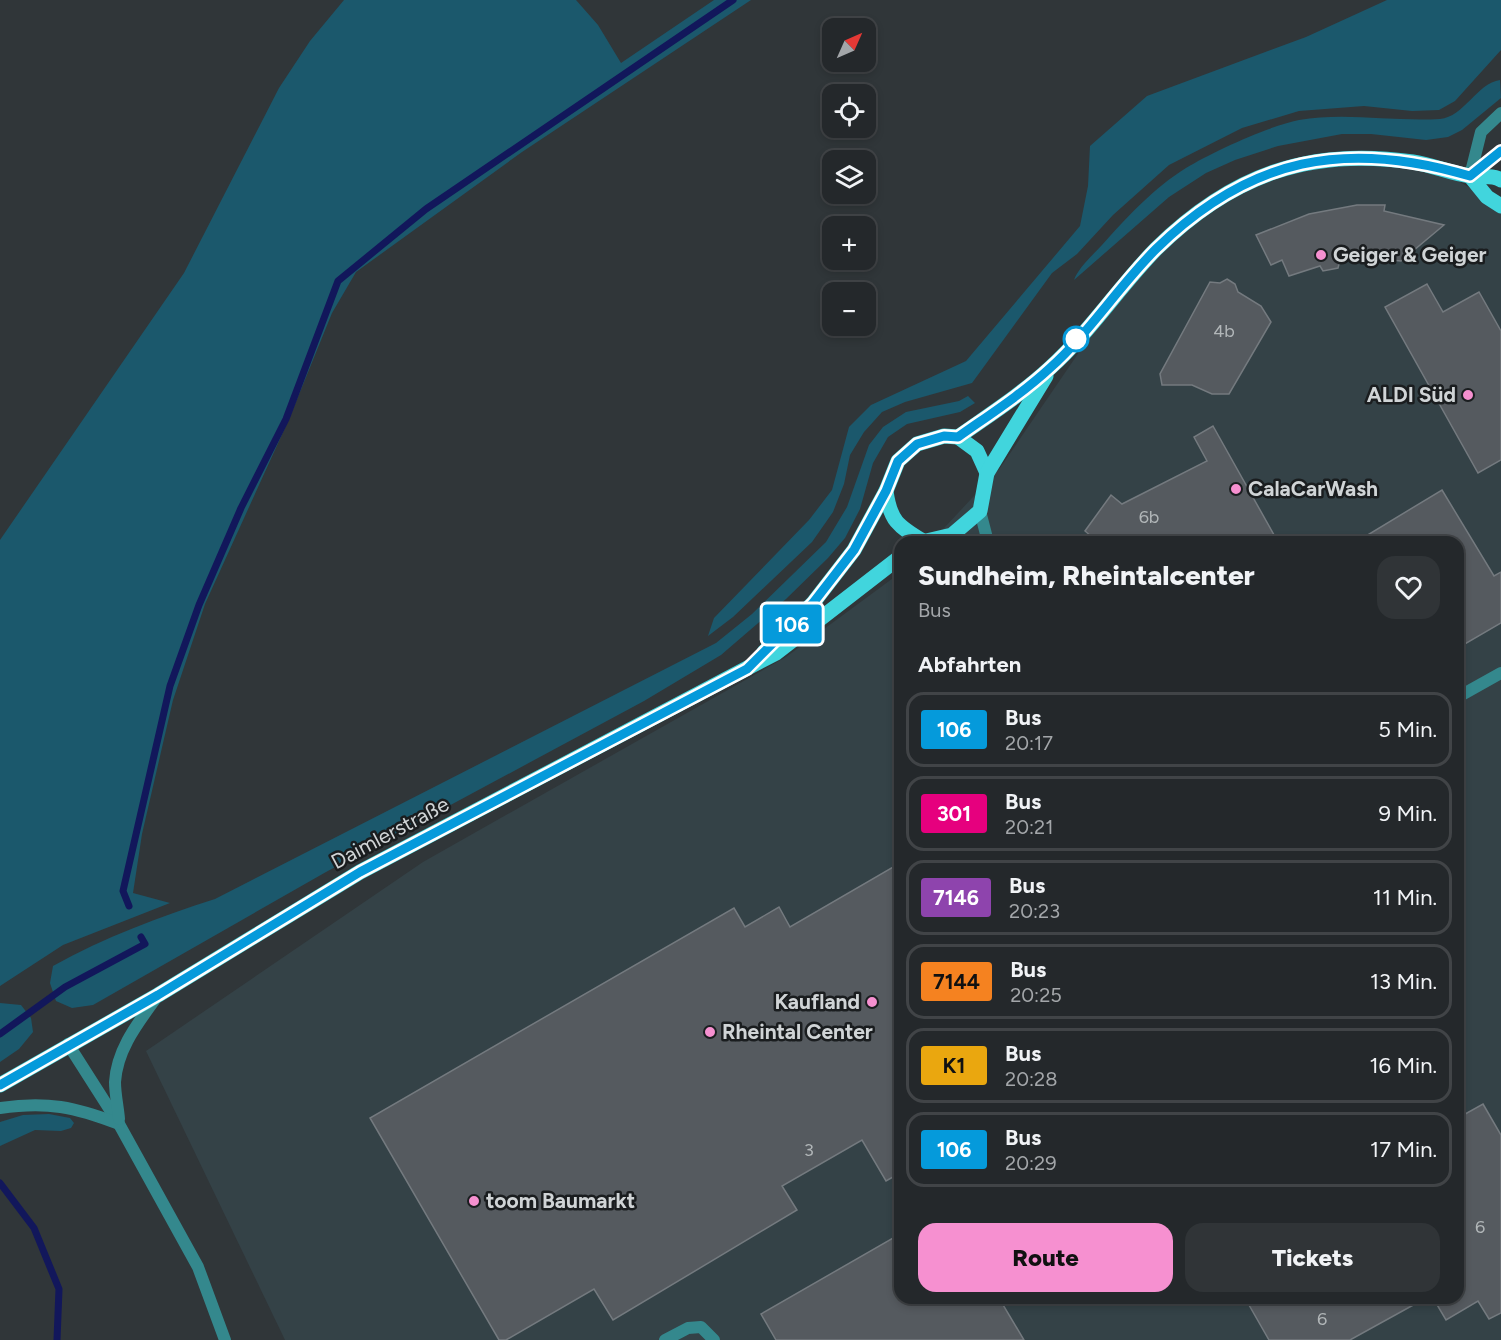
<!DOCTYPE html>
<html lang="de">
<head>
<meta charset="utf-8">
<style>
  :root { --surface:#24282b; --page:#303437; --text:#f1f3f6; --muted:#a3a6a9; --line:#414447; --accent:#f690d0 }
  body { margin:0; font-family:Figtree,sans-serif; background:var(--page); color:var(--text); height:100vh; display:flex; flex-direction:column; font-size:22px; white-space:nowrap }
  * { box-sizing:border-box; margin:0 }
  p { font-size:20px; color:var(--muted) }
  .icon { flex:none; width:33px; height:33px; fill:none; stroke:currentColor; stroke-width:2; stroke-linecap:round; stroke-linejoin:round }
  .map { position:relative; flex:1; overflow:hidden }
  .panel { position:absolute; left:894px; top:536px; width:570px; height:768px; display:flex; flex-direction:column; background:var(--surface); border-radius:18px; box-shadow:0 3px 9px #0003,0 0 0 2px var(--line) }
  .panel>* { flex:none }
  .badge { padding:0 12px; border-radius:4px; font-size:21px; line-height:39px }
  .needle { width:39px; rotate:45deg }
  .tools { position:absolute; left:822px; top:18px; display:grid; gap:12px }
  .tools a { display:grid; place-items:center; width:54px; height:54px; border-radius:12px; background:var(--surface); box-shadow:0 3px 9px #0003,0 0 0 2px var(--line); font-size:30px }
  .map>.badge { position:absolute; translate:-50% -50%; box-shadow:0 0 0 3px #fff }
  h2 { padding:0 24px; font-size:22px; line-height:54px }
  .round { display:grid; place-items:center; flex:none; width:63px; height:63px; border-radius:18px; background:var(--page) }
  .summary { display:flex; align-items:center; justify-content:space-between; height:102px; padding:0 24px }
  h1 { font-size:28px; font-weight:800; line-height:45px }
  .button { display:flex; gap:12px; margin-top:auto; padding:12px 24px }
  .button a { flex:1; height:69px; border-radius:18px; background:var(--accent); color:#111; font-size:24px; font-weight:800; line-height:69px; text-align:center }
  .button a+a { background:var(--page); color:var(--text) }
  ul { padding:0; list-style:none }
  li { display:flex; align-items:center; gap:18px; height:75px; margin:0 12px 9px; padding:0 12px; border:3px solid var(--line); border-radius:18px }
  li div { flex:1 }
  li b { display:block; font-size:22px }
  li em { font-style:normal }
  li .badge { min-width:66px; font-weight:700; text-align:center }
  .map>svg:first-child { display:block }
</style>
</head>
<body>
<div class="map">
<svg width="1501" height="1340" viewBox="0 0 1501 1340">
  <rect width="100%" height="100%" fill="#303639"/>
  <!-- built -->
  <path fill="#344247" d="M 1327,159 L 1429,164 L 1501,206 L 1501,1340 L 285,1340 L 146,1051 L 423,862 L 786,657 L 900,573 L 900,1298 L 1458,1298 L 1458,542 L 932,541 L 1000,468 L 1114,301 L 1213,199 Z"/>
  <!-- green -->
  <g fill="#1b586c">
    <path d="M 344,0 L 576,0 L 598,25 L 621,63 L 714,0 L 751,0 L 522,152 L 356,272 L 332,313 L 289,419 L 205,604 L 173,700 L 142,834 L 133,893 L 170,903 L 63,945 L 0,986 L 0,540 L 184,273 L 279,88 L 310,41 Z"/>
    <path d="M 1387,0 L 1501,0 L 1501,50 L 1455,101 L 1439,110 L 1412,111 L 1364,106 L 1299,111 L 1242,128 L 1169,165 L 1113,215 L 1077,254 L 1052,273 L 972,383 L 905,402 L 882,412 L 864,432 L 850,455 L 844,484 L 833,512 L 812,542 L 733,617 L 708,636 L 714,618 L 809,520 L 832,490 L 849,427 L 871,405 L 966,361 L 1080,226 L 1088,186 L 1090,146 L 1147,96 L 1306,37 Z"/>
    <path d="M 1500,80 L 1501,98 L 1462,130 L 1448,137 L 1426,140 L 1371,134 L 1342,134 L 1278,146 L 1235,160 L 1206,173 L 1169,197 L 1074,280 C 1078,268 1093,255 1102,245 C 1126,218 1155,187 1186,168 C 1212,152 1269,126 1299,120 C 1346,112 1393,122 1440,119 C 1464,117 1477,83 1500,80 Z"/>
    <path d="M 968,396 L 975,403 L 960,412 L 907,424 L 888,437 L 873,463 L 860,509 L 845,538 L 828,558 L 786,599 L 721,655 L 644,701 L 326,872 L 93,1005 L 72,1008 L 56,1001 L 50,983 L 53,966 C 105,937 159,917 215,899 L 716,643 L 752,614 L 826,542 L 847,507 L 869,445 L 883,427 L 906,412 L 959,401 Z"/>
    <path d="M 0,1003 L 21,1005 L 31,1018 L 33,1032 L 19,1049 L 0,1062 Z"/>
    <path d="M 49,1114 L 70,1118 L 74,1123 L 71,1128 L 61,1131 L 35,1130 L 0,1146 L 0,1122 L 23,1115 Z"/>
  </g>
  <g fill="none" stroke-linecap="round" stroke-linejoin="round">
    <!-- stream -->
    <g stroke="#12175b" stroke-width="7">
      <path d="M 129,906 L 123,891 L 170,686 L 199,605 L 241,508 L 286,419 L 338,281 L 426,209 L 733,0"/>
      <path d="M 0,1034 L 65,987 L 145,944 L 141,937"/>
      <path d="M 0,1183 L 34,1228 L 59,1289 L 57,1340"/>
    </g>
  </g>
  <!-- building -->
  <g fill="#555a5f" stroke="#747a7f" stroke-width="1.5">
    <path d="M 1357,205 L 1385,205 L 1384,211 L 1444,225 L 1401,261 L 1357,257 L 1340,260 L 1338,268 L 1323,271 L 1320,266 L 1289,276 L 1282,260 L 1271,265 L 1256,235 L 1309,214 Z"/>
    <path d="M 1227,279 L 1235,284 L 1238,292 L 1261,306 L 1271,322 L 1229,394 L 1212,394 L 1192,385 L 1162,385 L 1160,374 L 1210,282 L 1220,283 Z"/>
    <path d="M 1427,284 L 1443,312 L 1479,292 L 1501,331 L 1501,460 L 1478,473 L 1385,307 Z"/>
    <path d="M 1213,426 L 1278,542 L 1098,542 L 1085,531 L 1111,495 L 1122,504 L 1207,461 L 1194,437 Z"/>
    <path d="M 1442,490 L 1494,576 L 1501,572 L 1501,623 L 1458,648 L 1458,542 L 1356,542 Z"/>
    <path d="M 900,863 L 900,1173 L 886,1181 L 862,1140 L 782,1186 L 797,1210 L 613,1320 L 594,1289 L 506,1340 L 499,1340 L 370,1118 L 734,908 L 745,927 L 779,907 L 790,927 Z"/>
    <path d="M 1483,1104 L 1501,1135 L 1501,1313 L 1489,1319 L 1478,1301 L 1446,1320 L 1433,1298 L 1458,1298 L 1458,1118 Z"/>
    <path d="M 900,1234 L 900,1298 L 999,1298 L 1024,1340 L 776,1340 L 761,1314 Z"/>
    <path d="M 1245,1298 L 1426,1298 L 1350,1340 L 1269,1340 Z"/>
  </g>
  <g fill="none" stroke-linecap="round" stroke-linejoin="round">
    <!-- minor -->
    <g stroke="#34888d" stroke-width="12">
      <path d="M 1470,176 L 1481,132 L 1501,113"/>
      <path d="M 1470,176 L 1501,151"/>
      <path d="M 980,511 L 988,542"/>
      <path d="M 1458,697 L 1501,673"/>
      <path d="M 665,1340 L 688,1328 L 701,1327 L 714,1340"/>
    </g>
    <!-- tertiary -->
    <g stroke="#34888d" stroke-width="12">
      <path d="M 68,1044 L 119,1124 L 198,1267 L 225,1340"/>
      <path d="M 0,1108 C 47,1101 75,1107 119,1124"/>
      <path d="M 119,1119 C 118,1107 115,1094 115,1082 C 117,1049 138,1023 156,998"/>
    </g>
    <!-- primary -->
    <g stroke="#41d5dd" stroke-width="15">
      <path d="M 1470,176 L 1487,197 L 1501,206"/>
      <path d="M 958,437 L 977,451 L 987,473"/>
      <path d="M 886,491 C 890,521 898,526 923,541"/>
      <path d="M 922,542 L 952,535 L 980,511 L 987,473 L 1046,376"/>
      <path d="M 764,652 L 813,603 L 854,550 L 886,491 L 898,461 L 917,444 L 944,436 L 958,437 C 989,415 1022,394 1050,368 C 1089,333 1119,287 1156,249 C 1231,175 1309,147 1413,162 C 1432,165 1450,173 1470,176 C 1480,178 1492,174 1501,180"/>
      <path d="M 0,1085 L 158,995 L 360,872 L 776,653 L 900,557"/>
    </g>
  </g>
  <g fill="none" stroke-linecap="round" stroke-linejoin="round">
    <defs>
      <path id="line" d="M 0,1085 L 158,995 L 360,872 L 747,669 L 813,603 L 854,550 L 886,491 L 898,461 L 917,444 L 944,436 L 958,437 C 989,415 1022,394 1050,368 C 1089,333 1119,286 1156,249 C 1250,157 1346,139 1470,176 L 1501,151"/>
    </defs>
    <!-- line casing -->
    <use href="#line" stroke="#fff" stroke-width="14"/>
    <!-- line -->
    <use href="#line" stroke="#059adb" stroke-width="9"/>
  </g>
  <!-- markers -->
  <g fill="#f690d0" stroke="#1a1d1f" stroke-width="2">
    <circle cx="1321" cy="255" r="6"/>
    <circle cx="1468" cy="395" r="6"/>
    <circle cx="1236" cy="489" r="6"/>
    <circle cx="872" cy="1002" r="6"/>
    <circle cx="710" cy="1032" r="6"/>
    <circle cx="474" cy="1201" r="6"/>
  </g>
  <circle fill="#fff" stroke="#059adb" stroke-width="3" cx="1076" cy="339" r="12"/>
  <g text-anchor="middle" stroke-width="5" stroke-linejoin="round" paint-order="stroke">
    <!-- number labels -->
    <g font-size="18" fill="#b1b6b8">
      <text x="1224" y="337">4b</text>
      <text x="1149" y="523">6b</text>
      <text x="809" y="1156">3</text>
      <text x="1480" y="1233">6</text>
      <text x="1322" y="1325">6</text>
    </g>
    <!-- poi labels -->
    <g font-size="21" font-weight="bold" fill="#d0d4d6" stroke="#1a1d1f" text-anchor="start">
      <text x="1333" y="262">Geiger &amp; Geiger</text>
      <text x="1456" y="402" text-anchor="end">ALDI Süd</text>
      <text x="1248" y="496">CalaCarWash</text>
      <text x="860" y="1009" text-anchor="end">Kaufland</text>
      <text x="722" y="1039">Rheintal Center</text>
      <text x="486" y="1208">toom Baumarkt</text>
    </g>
    <!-- street labels -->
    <g font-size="21" fill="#d0d4d6" stroke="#1a1d1f">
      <text transform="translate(390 833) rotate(-28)" y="7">Daimlerstraße</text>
    </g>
  </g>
</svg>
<div class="tools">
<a><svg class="needle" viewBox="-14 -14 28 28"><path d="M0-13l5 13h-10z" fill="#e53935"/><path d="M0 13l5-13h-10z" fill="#a3a6a9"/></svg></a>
<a><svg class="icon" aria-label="locate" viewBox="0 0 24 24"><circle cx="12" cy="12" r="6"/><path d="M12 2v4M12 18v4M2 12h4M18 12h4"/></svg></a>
<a><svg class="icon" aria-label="layers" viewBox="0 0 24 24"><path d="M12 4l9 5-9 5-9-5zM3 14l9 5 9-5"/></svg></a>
<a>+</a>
<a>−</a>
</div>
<b class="badge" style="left:792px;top:624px;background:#059adb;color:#fff">106</b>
<section class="panel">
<div class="summary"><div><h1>Sundheim, Rheintalcenter</h1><p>Bus</p></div><a class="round"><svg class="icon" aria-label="heart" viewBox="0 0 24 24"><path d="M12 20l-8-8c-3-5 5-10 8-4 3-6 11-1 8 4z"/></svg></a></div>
<h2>Abfahrten</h2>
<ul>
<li><span class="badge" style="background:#059adb;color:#fff">106</span><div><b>Bus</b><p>20:17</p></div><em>5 Min.</em></li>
<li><span class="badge" style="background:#e6007e;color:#fff">301</span><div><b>Bus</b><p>20:21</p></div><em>9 Min.</em></li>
<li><span class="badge" style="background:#8e44ad;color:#fff">7146</span><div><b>Bus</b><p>20:23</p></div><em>11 Min.</em></li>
<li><span class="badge" style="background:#f58220;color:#111">7144</span><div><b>Bus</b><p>20:25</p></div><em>13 Min.</em></li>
<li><span class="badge" style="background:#eaa70f;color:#111">K1</span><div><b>Bus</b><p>20:28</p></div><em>16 Min.</em></li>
<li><span class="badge" style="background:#059adb;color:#fff">106</span><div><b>Bus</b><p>20:29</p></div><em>17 Min.</em></li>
</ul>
<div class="button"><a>Route</a><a>Tickets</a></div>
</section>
</div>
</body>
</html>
